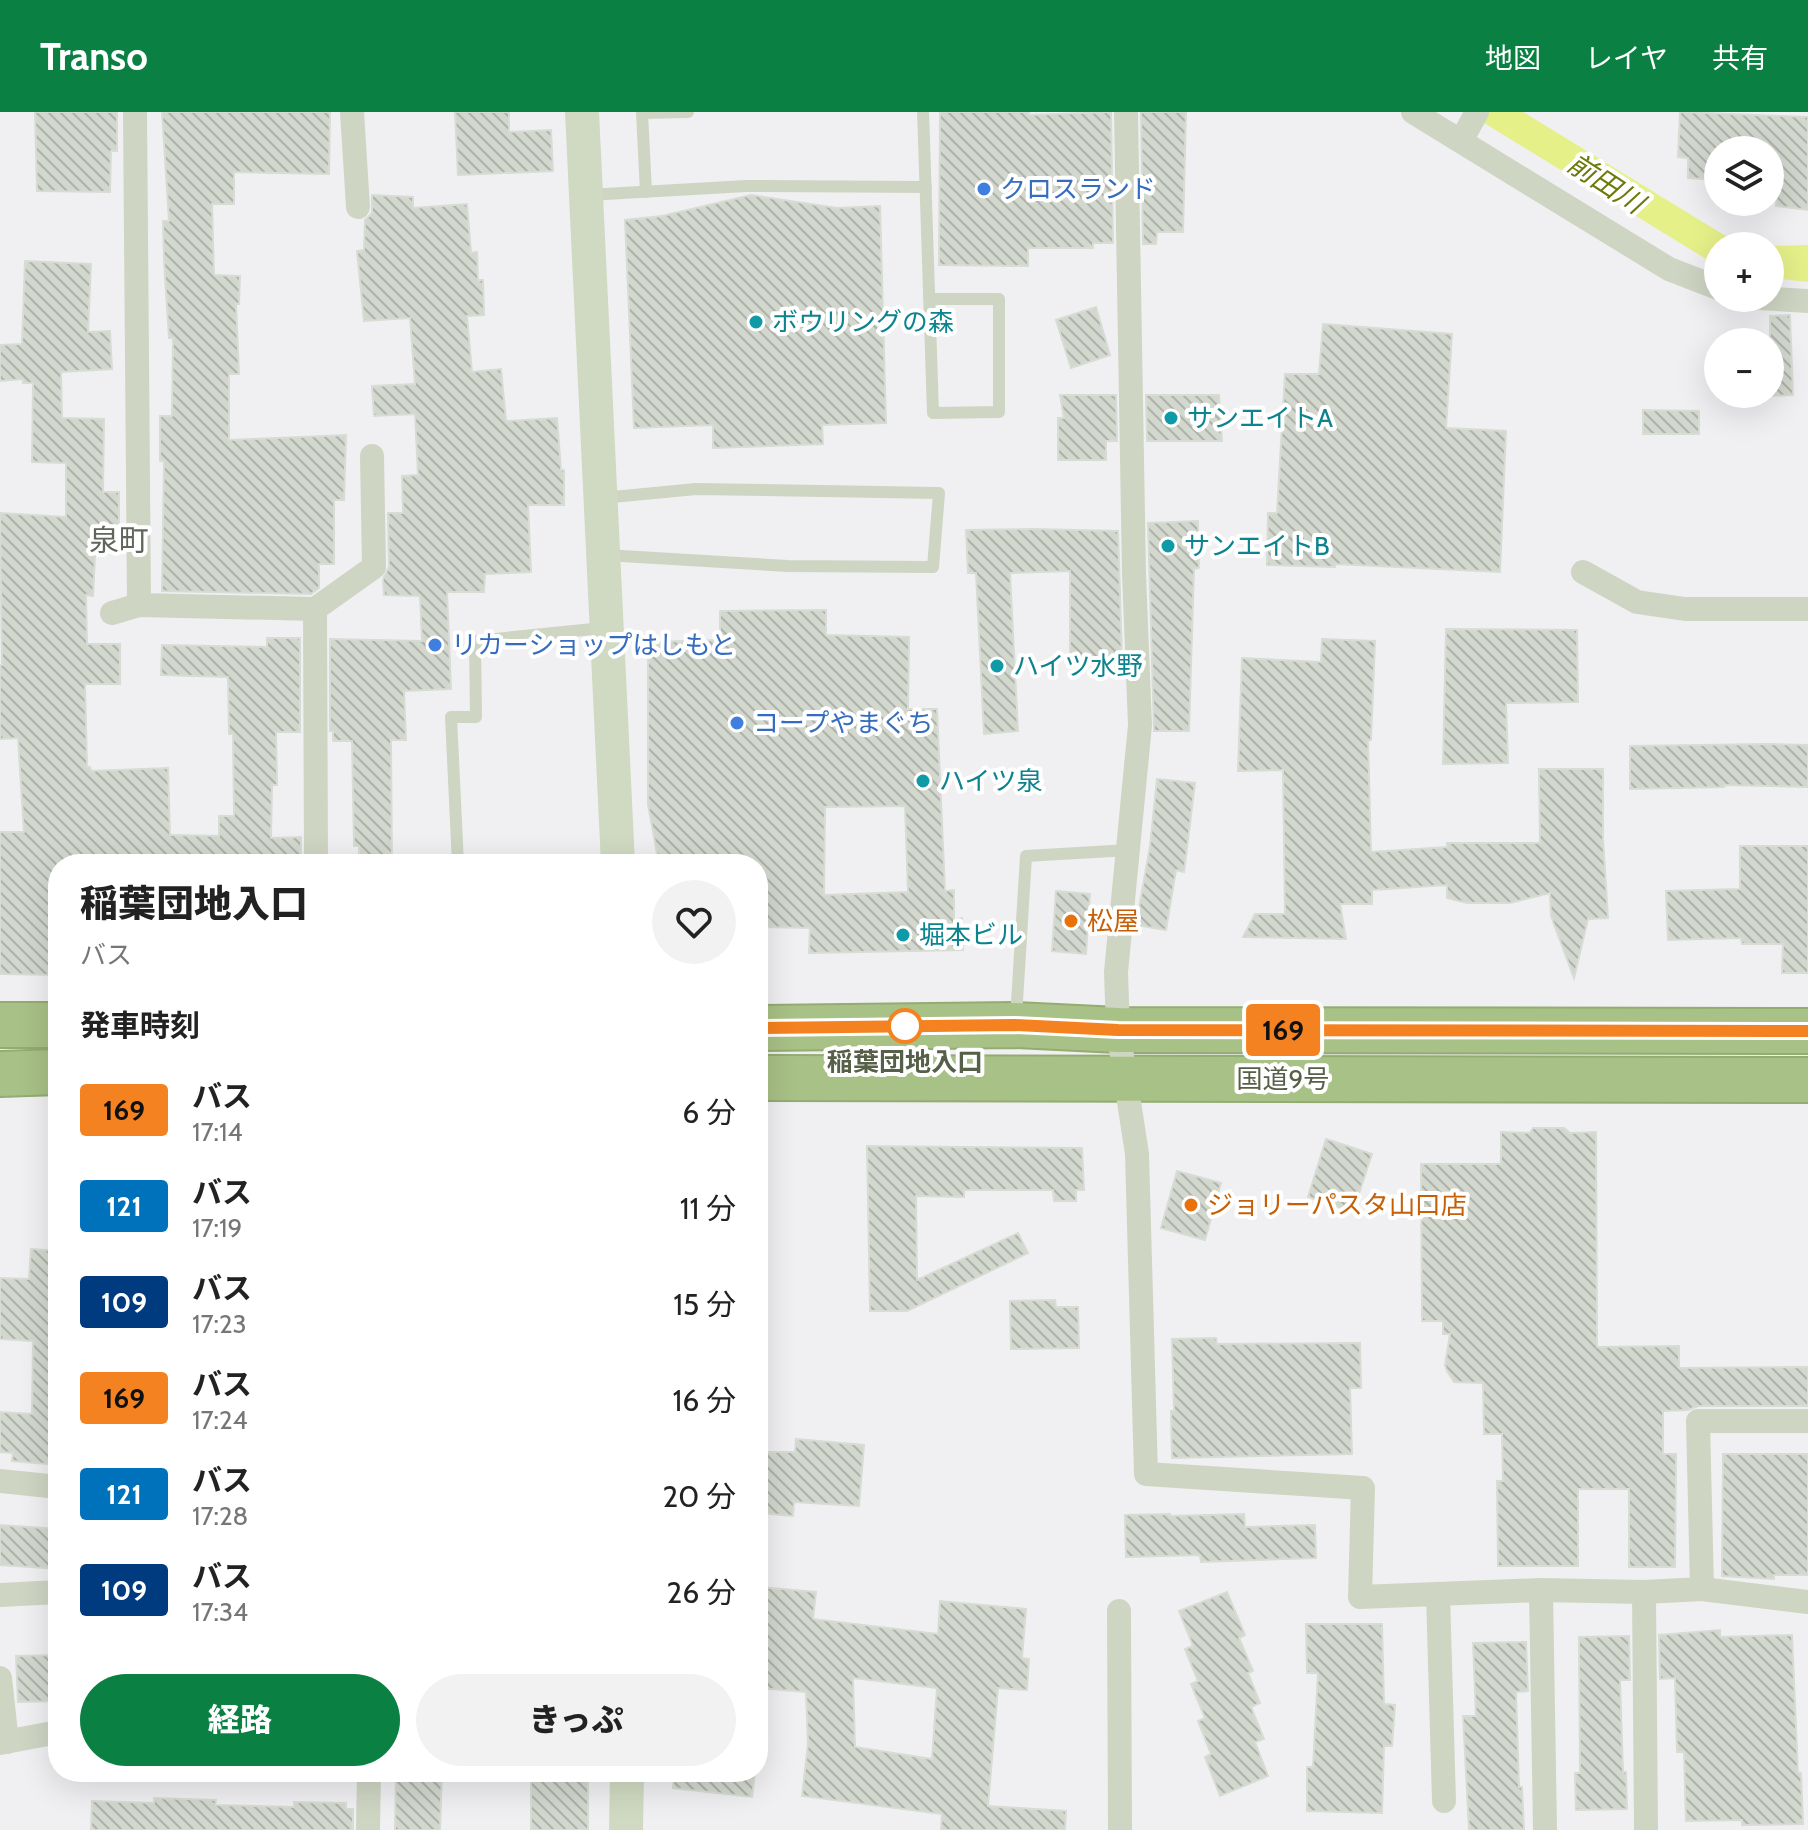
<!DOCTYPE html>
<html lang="ja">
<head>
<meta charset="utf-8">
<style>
  :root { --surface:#fff; --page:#f2f2f2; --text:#222; --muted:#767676; --accent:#0b8043 }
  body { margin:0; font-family:Cabin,"Noto Sans JP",sans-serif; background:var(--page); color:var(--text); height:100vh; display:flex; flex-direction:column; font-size:30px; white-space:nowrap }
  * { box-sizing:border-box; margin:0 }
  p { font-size:26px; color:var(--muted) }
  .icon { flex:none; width:44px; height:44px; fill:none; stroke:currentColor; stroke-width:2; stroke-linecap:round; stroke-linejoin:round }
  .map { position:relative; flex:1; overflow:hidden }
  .drawer { position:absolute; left:48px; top:742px; width:720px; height:928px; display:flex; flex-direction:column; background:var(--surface); border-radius:32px; box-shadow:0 8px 32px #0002 }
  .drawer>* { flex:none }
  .badge { padding:0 16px; border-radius:6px; font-size:28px; line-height:52px }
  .fabs { position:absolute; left:1704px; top:24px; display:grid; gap:16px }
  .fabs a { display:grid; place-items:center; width:80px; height:80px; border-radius:50%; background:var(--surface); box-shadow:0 8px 32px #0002; font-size:40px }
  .map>.badge { position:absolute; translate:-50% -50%; box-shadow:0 0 0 4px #fff }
  h2 { padding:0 32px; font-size:30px; line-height:72px }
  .round { display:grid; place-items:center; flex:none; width:84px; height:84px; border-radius:42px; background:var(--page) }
  .overview { display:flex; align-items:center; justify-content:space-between; height:136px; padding:0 32px }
  h1 { font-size:38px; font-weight:800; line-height:60px }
  .action { display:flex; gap:16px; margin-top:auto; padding:16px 32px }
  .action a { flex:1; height:92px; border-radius:48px; background:var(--accent); color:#fff; font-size:32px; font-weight:800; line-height:92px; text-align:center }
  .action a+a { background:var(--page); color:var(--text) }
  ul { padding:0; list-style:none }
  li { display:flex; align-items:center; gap:24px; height:96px; padding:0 32px }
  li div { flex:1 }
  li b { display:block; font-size:30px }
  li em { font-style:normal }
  li .badge { min-width:88px; font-weight:700; text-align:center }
  header { display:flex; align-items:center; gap:48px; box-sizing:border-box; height:112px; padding:0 40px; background:var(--accent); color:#fff }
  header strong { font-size:38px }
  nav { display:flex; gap:44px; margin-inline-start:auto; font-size:28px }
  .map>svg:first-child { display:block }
</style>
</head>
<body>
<header>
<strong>Transo</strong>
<nav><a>地図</a><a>レイヤ</a><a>共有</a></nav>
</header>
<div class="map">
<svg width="1808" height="1718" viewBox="0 0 1808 1718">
  <defs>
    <pattern id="building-back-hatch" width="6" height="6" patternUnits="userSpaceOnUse" patternTransform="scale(2)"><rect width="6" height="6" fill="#d3d8cf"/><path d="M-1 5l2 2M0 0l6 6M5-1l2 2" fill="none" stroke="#aeb2aa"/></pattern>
  </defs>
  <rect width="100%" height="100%" fill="#f0f0f3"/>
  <!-- water -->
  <g fill="#e5f089">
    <path d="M 1466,0 L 1523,0 L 1742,134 L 1718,134 L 1718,152 L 1711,150 Z"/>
    <path d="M 1808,133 L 1808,170 L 1770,166 L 1770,134 Z"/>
  </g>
  <!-- building -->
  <g fill="url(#building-back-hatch)" stroke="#d7dcd4" stroke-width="2" fill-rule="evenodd">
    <path d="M 35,0 L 117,0 L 117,39 L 111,39 L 110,80 L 37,79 Z"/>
    <path d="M 162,0 L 330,0 L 329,62 L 234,60 L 234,92 L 212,92 L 214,163 L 240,164 L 239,192 L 236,192 L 239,262 L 229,262 L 229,328 L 346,323 L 344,388 L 334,388 L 334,452 L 319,452 L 319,476 L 311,482 L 162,479 L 164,349 L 160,349 L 160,304 L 172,304 L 173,226 L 169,226 L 164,149 L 163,109 L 169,109 Z"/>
    <path d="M 455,0 L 509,0 L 509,20 L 551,18 L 553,59 L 458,63 Z"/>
    <path d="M 940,0 L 1029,0 L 1029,3 L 1111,0 L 1113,131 L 1093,131 L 1093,136 L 1028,136 L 1028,154 L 939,153 Z"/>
    <path d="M 1141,0 L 1186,0 L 1183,120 L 1157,120 L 1156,132 L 1143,132 Z"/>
    <path d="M 1680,0 L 1808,5 L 1808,98 L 1776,94 L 1777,83 L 1770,82 L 1770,38 L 1718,38 L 1718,68 L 1688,66 L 1688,46 L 1678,45 Z"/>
    <path d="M 372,83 L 413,85 L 413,96 L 467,92 L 471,141 L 477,140 L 478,168 L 483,168 L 484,203 L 467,204 L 472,260 L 501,257 L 506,309 L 557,306 L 561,358 L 564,358 L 564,393 L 528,393 L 531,460 L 485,462 L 484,480 L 447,480 L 451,577 L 404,579 L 406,628 L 391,628 L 392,752 L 359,752 L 359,734 L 354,734 L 352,629 L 333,629 L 333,619 L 330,619 L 330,527 L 422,529 L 420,484 L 384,483 L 383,467 L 389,455 L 388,401 L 403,401 L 402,364 L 418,363 L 415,302 L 374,304 L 372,274 L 415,272 L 410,206 L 364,209 L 357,139 L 364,138 L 365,108 L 372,101 Z"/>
    <path d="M 751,83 L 837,96 L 880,94 L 886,311 L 822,313 L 823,332 L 713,336 L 713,313 L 634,316 L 625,108 L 662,104 Z"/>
    <path d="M 25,149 L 91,152 L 88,220 L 110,219 L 112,257 L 61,260 L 62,306 L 104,307 L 103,380 L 119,380 L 119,424 L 96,424 L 93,484 L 86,483 L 87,532 L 120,532 L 120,572 L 85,572 L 87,655 L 90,655 L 91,659 L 168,656 L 170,723 L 219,724 L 219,704 L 234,704 L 233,622 L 229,622 L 228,565 L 161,563 L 162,533 L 267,535 L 267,526 L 300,526 L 300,620 L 276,620 L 277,673 L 272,673 L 271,726 L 301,725 L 301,752 L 192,750 L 192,752 L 58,752 L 58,863 L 0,862 L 0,720 L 24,720 L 18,626 L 0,627 L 0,553 L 2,553 L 0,401 L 66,405 L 66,351 L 32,350 L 33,271 L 23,271 L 23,267 L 0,269 L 0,233 L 22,232 Z"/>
    <path d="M 1096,195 L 1110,243 L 1071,256 L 1056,208 Z"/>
    <path d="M 1790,203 L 1793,283 L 1770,284 L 1770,204 Z"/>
    <path d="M 1323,212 L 1452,222 L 1446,316 L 1506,319 L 1500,460 L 1335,452 L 1335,455 L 1267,453 L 1268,401 L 1277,401 L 1285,262 L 1319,262 Z"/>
    <path d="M 1060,283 L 1116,283 L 1117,329 L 1106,329 L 1106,348 L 1058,348 L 1058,306 L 1064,306 Z"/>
    <path d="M 1146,283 L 1219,283 L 1222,329 L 1147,329 Z"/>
    <path d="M 1643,298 L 1699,299 L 1699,322 L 1643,322 Z"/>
    <path d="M 1198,409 L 1199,456 L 1194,457 L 1189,619 L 1154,619 L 1148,411 Z"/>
    <path d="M 1034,417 L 1118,419 L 1122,546 L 1070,546 L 1070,459 L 1010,461 L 1018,619 L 984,622 L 976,461 L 968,461 L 966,418 Z"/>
    <path d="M 826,498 L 826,523 L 909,525 L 908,597 L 937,597 L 945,779 L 954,778 L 954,808 L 962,806 L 963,838 L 809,841 L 810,816 L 758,815 L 758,752 L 659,752 L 648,693 L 648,530 L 720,528 L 720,499 ZM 905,694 L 908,780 L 824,783 L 825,695 Z"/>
    <path d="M 1446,517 L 1577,518 L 1578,590 L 1506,591 L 1508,651 L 1443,652 Z"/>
    <path d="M 1322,527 L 1375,529 L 1371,628 L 1368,628 L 1371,740 L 1447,735 L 1447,731 L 1540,731 L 1539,657 L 1603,657 L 1603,727 L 1608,806 L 1588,807 L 1574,866 L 1551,804 L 1550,781 L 1510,791 L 1467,791 L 1447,786 L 1447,773 L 1372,778 L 1372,792 L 1340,792 L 1346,827 L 1243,825 L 1255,802 L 1285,802 L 1283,658 L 1238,659 L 1242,546 L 1321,550 Z"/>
    <path d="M 1768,632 L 1808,633 L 1808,675 L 1724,673 L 1724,675 L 1630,677 L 1630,634 Z"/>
    <path d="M 1157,667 L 1195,671 L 1184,760 L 1176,758 L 1166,818 L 1136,813 L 1150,734 Z"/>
    <path d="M 1740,734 L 1808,734 L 1808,861 L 1782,861 L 1783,832 L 1742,832 L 1741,826 L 1668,828 L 1666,779 L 1740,777 Z"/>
    <path d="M 1056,779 L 1090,782 L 1086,842 L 1052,839 Z"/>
    <path d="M 1533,1016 L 1564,1016 L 1570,1021 L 1596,1020 L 1597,1235 L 1679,1234 L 1679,1256 L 1808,1255 L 1808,1294 L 1698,1294 L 1688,1298 L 1663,1299 L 1663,1342 L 1676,1342 L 1675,1455 L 1629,1455 L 1629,1377 L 1578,1377 L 1578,1454 L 1498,1454 L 1497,1369 L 1503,1369 L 1502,1322 L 1484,1322 L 1483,1271 L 1454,1270 L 1447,1259 L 1445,1253 L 1450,1222 L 1443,1222 L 1443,1209 L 1422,1209 L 1421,1052 L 1501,1052 L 1501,1020 L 1530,1021 Z"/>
    <path d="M 1326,1027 L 1372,1042 L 1353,1100 L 1308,1085 Z"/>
    <path d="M 867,1034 L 1082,1036 L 1084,1078 L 1076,1078 L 1076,1089 L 1054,1089 L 1053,1078 L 964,1078 L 964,1085 L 916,1084 L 917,1168 L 1018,1121 L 1028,1141 L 907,1199 L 870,1199 Z"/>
    <path d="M 1177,1059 L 1221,1071 L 1205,1128 L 1161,1116 Z"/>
    <path d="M 31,1137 L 58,1139 L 58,1353 L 12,1349 L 13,1341 L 0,1340 L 0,1300 L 32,1302 L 33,1229 L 0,1227 L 0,1166 L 29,1167 Z"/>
    <path d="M 1055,1188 L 1056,1195 L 1078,1195 L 1079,1236 L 1011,1237 L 1010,1189 Z"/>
    <path d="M 1216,1226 L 1217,1232 L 1360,1231 L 1361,1276 L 1350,1276 L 1352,1342 L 1172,1346 L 1171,1299 L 1174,1299 L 1172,1227 Z"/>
    <path d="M 796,1327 L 864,1333 L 859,1394 L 794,1390 L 793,1404 L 758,1401 L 758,1340 L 795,1340 Z"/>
    <path d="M 1723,1342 L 1808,1342 L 1808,1463 L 1774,1463 L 1774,1467 L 1722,1464 Z"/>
    <path d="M 1170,1402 L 1170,1404 L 1244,1402 L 1245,1415 L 1315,1413 L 1316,1446 L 1201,1450 L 1200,1443 L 1126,1445 L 1125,1403 Z"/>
    <path d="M 0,1413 L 58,1417 L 58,1457 L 0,1453 Z"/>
    <path d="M 760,1475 L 816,1480 L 813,1507 L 938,1522 L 940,1489 L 1026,1497 L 1022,1546 L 1029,1547 L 1027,1578 L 998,1576 L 988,1694 L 1066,1699 L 1065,1718 L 941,1718 L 942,1702 L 802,1684 L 808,1632 L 806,1580 L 758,1576 ZM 853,1566 L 937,1576 L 932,1647 L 855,1635 Z"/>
    <path d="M 1227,1480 L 1245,1523 L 1239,1526 L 1253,1559 L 1248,1561 L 1260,1591 L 1251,1595 L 1264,1627 L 1255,1630 L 1268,1664 L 1220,1684 L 1205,1645 L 1211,1642 L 1198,1609 L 1205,1606 L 1191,1572 L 1198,1569 L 1185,1537 L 1193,1534 L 1179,1499 Z"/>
    <path d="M 1306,1512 L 1382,1512 L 1384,1592 L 1395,1593 L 1392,1634 L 1384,1634 L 1382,1701 L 1307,1699 L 1307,1655 L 1313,1655 L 1318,1561 L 1307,1561 Z"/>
    <path d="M 1720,1518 L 1720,1525 L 1792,1523 L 1798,1661 L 1801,1661 L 1803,1712 L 1742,1713 L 1742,1708 L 1686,1709 L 1684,1640 L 1677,1640 L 1675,1566 L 1660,1567 L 1659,1523 Z"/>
    <path d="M 1629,1524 L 1630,1568 L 1620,1568 L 1623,1660 L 1626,1660 L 1627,1697 L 1576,1698 L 1575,1661 L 1580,1661 L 1579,1525 Z"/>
    <path d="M 1526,1530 L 1528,1579 L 1516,1580 L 1519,1675 L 1522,1675 L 1524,1718 L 1469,1718 L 1463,1604 L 1476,1604 L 1473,1531 Z"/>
    <path d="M 58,1543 L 58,1589 L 18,1590 L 16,1544 Z"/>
    <path d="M 396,1660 L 442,1660 L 440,1718 L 395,1718 Z"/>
    <rect x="531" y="1660" width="57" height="58"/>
    <path d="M 674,1660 L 755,1660 L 752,1685 L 673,1676 Z"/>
    <path d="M 154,1686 L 216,1688 L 215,1693 L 294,1695 L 294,1690 L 346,1691 L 346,1697 L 353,1697 L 353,1718 L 91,1718 L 92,1689 L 154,1691 Z"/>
  </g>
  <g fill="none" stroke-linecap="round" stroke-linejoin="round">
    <defs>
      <g id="highway">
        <path d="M 0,913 L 58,913"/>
        <path d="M 758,916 L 1015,913 L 1118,918 L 1808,919"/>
        <path d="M 0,962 L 58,960"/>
        <path d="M 758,966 L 1808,968"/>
      </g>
    </defs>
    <!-- highway casing -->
    <use href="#highway" stroke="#93ac71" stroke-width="48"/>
    <!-- lane -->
    <g stroke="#cfd5c3" stroke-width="12">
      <path d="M 923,0 C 927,100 930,200 933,301 L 999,300 L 999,187 L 929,187"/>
      <path d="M 646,80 L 642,1 L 688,0"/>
      <path d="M 588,83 L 746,74 L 926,75"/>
      <path d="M 602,386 L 696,377 L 939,381 L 933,455 L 788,454 L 605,443"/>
      <path d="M 458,752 L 451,605 L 476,605 L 475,529 L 603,516"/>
      <path d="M 1016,906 L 1026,744 L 1129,738"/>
    </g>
    <!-- street -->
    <g stroke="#cfd5c3" stroke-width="24">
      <path d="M 135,0 L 139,493"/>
      <path d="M 352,0 L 358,95"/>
      <path d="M 1126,0 L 1134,462 L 1140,613 L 1116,860 L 1118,918 L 1137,1042 L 1146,1362 L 1363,1376 L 1360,1485 L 1541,1478 L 1644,1480 L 1702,1477 L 1808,1490"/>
      <path d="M 1413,0 L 1669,157 L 1718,176"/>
      <path d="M 1461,29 L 1477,0"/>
      <path d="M 1759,186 L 1808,189"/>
      <path d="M 1583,460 L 1637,490 L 1685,497 L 1808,497"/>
      <path d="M 112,501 L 139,493 L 315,497"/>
      <path d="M 316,752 L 315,497 L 374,455 L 372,344"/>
      <path d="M 0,1369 L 58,1375"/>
      <path d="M 1702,1477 L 1698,1309 L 1808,1309"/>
      <path d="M 1541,1478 L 1545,1718"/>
      <path d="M 1644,1480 L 1646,1718"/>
      <path d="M 1438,1482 L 1444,1689"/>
      <path d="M 0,1483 L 58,1480"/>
      <path d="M 1119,1499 L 1120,1718"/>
      <path d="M 0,1566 L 7,1630"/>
      <path d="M 0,1631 L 58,1620"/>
      <path d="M 368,1718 L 369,1660"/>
    </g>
    <!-- secondary -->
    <g stroke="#d0dac2" stroke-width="34">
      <path d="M 582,0 L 618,752"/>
      <path d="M 626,1718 L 627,1660"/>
    </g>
    <!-- highway -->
    <use href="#highway" stroke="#a8c186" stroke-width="44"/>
  </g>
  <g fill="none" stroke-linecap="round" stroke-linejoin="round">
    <defs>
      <path id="line" d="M 758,916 L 1015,913 L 1118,918 L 1808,919"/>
    </defs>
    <!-- line casing -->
    <use href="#line" stroke="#fff" stroke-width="18"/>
    <!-- line -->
    <use href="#line" stroke="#f58220" stroke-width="12"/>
  </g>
  <!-- markers -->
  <g fill="#3f7fe0" stroke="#fff" stroke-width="3">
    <circle cx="984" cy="77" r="8"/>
    <circle cx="435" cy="533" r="8"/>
    <circle cx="737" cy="611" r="8"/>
  </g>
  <g fill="#0f9aa8" stroke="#fff" stroke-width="3">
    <circle cx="756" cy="210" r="8"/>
    <circle cx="1171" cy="306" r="8"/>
    <circle cx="1168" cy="434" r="8"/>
    <circle cx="997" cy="554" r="8"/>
    <circle cx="923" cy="669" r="8"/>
    <circle cx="903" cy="823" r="8"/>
  </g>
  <g fill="#e8710a" stroke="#fff" stroke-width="3">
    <circle cx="1071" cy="809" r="8"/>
    <circle cx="1191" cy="1093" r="8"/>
  </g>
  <circle fill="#fff" stroke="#f58220" stroke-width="4" cx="905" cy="914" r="16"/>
  <g text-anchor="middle" stroke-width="8" stroke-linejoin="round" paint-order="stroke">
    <!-- shop labels -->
    <g font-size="26" fill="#366cbe" stroke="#fff" text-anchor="start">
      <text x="1000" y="86">クロスランド</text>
      <text x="451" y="542">リカーショップはしもと</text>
      <text x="753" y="620">コープやまぐち</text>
    </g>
    <!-- culture labels -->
    <g font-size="26" fill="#0d838f" stroke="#fff" text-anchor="start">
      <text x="772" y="219">ボウリングの森</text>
      <text x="1187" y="315">サンエイトA</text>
      <text x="1184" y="443">サンエイトB</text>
      <text x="1013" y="563">ハイツ水野</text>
      <text x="939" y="678">ハイツ泉</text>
      <text x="919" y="832">堀本ビル</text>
    </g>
    <!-- food labels -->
    <g font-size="26" fill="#c56008" stroke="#fff" text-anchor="start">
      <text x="1087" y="818">松屋</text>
      <text x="1207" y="1102">ジョリーパスタ山口店</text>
    </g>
    <!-- stop labels -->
    <g font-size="26" font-weight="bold" fill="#565f47" stroke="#fff">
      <text x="905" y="959">稲葉団地入口</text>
    </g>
    <!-- street labels -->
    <g font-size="26" fill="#565f47" stroke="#fff">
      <text x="1283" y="976">国道9号</text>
    </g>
    <!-- water labels -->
    <g font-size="28" font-style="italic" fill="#6d7a0a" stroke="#fff">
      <text transform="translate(1606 71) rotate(33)" y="10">前田川</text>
    </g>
    <!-- quarter labels -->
    <g font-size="30" fill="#61665c" stroke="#fff">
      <text x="119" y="439">泉町</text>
    </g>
  </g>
</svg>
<div class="fabs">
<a><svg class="icon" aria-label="layers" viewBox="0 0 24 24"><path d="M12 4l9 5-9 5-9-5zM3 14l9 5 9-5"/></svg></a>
<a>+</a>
<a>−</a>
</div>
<b class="badge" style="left:1283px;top:918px;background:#f58220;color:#111">169</b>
<section class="drawer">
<div class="overview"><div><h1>稲葉団地入口</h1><p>バス</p></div><a class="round"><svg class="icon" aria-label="heart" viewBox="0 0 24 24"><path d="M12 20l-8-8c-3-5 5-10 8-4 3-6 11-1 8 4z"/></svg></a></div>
<h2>発車時刻</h2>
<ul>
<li><span class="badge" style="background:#f58220;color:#111">169</span><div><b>バス</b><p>17:14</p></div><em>6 分</em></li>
<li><span class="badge" style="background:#0072bc;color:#fff">121</span><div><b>バス</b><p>17:19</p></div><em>11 分</em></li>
<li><span class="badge" style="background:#003b80;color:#fff">109</span><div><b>バス</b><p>17:23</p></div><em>15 分</em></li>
<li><span class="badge" style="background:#f58220;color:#111">169</span><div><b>バス</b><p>17:24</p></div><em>16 分</em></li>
<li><span class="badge" style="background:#0072bc;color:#fff">121</span><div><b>バス</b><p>17:28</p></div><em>20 分</em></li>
<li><span class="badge" style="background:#003b80;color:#fff">109</span><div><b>バス</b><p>17:34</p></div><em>26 分</em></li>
</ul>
<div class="action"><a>経路</a><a>きっぷ</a></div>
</section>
</div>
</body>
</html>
